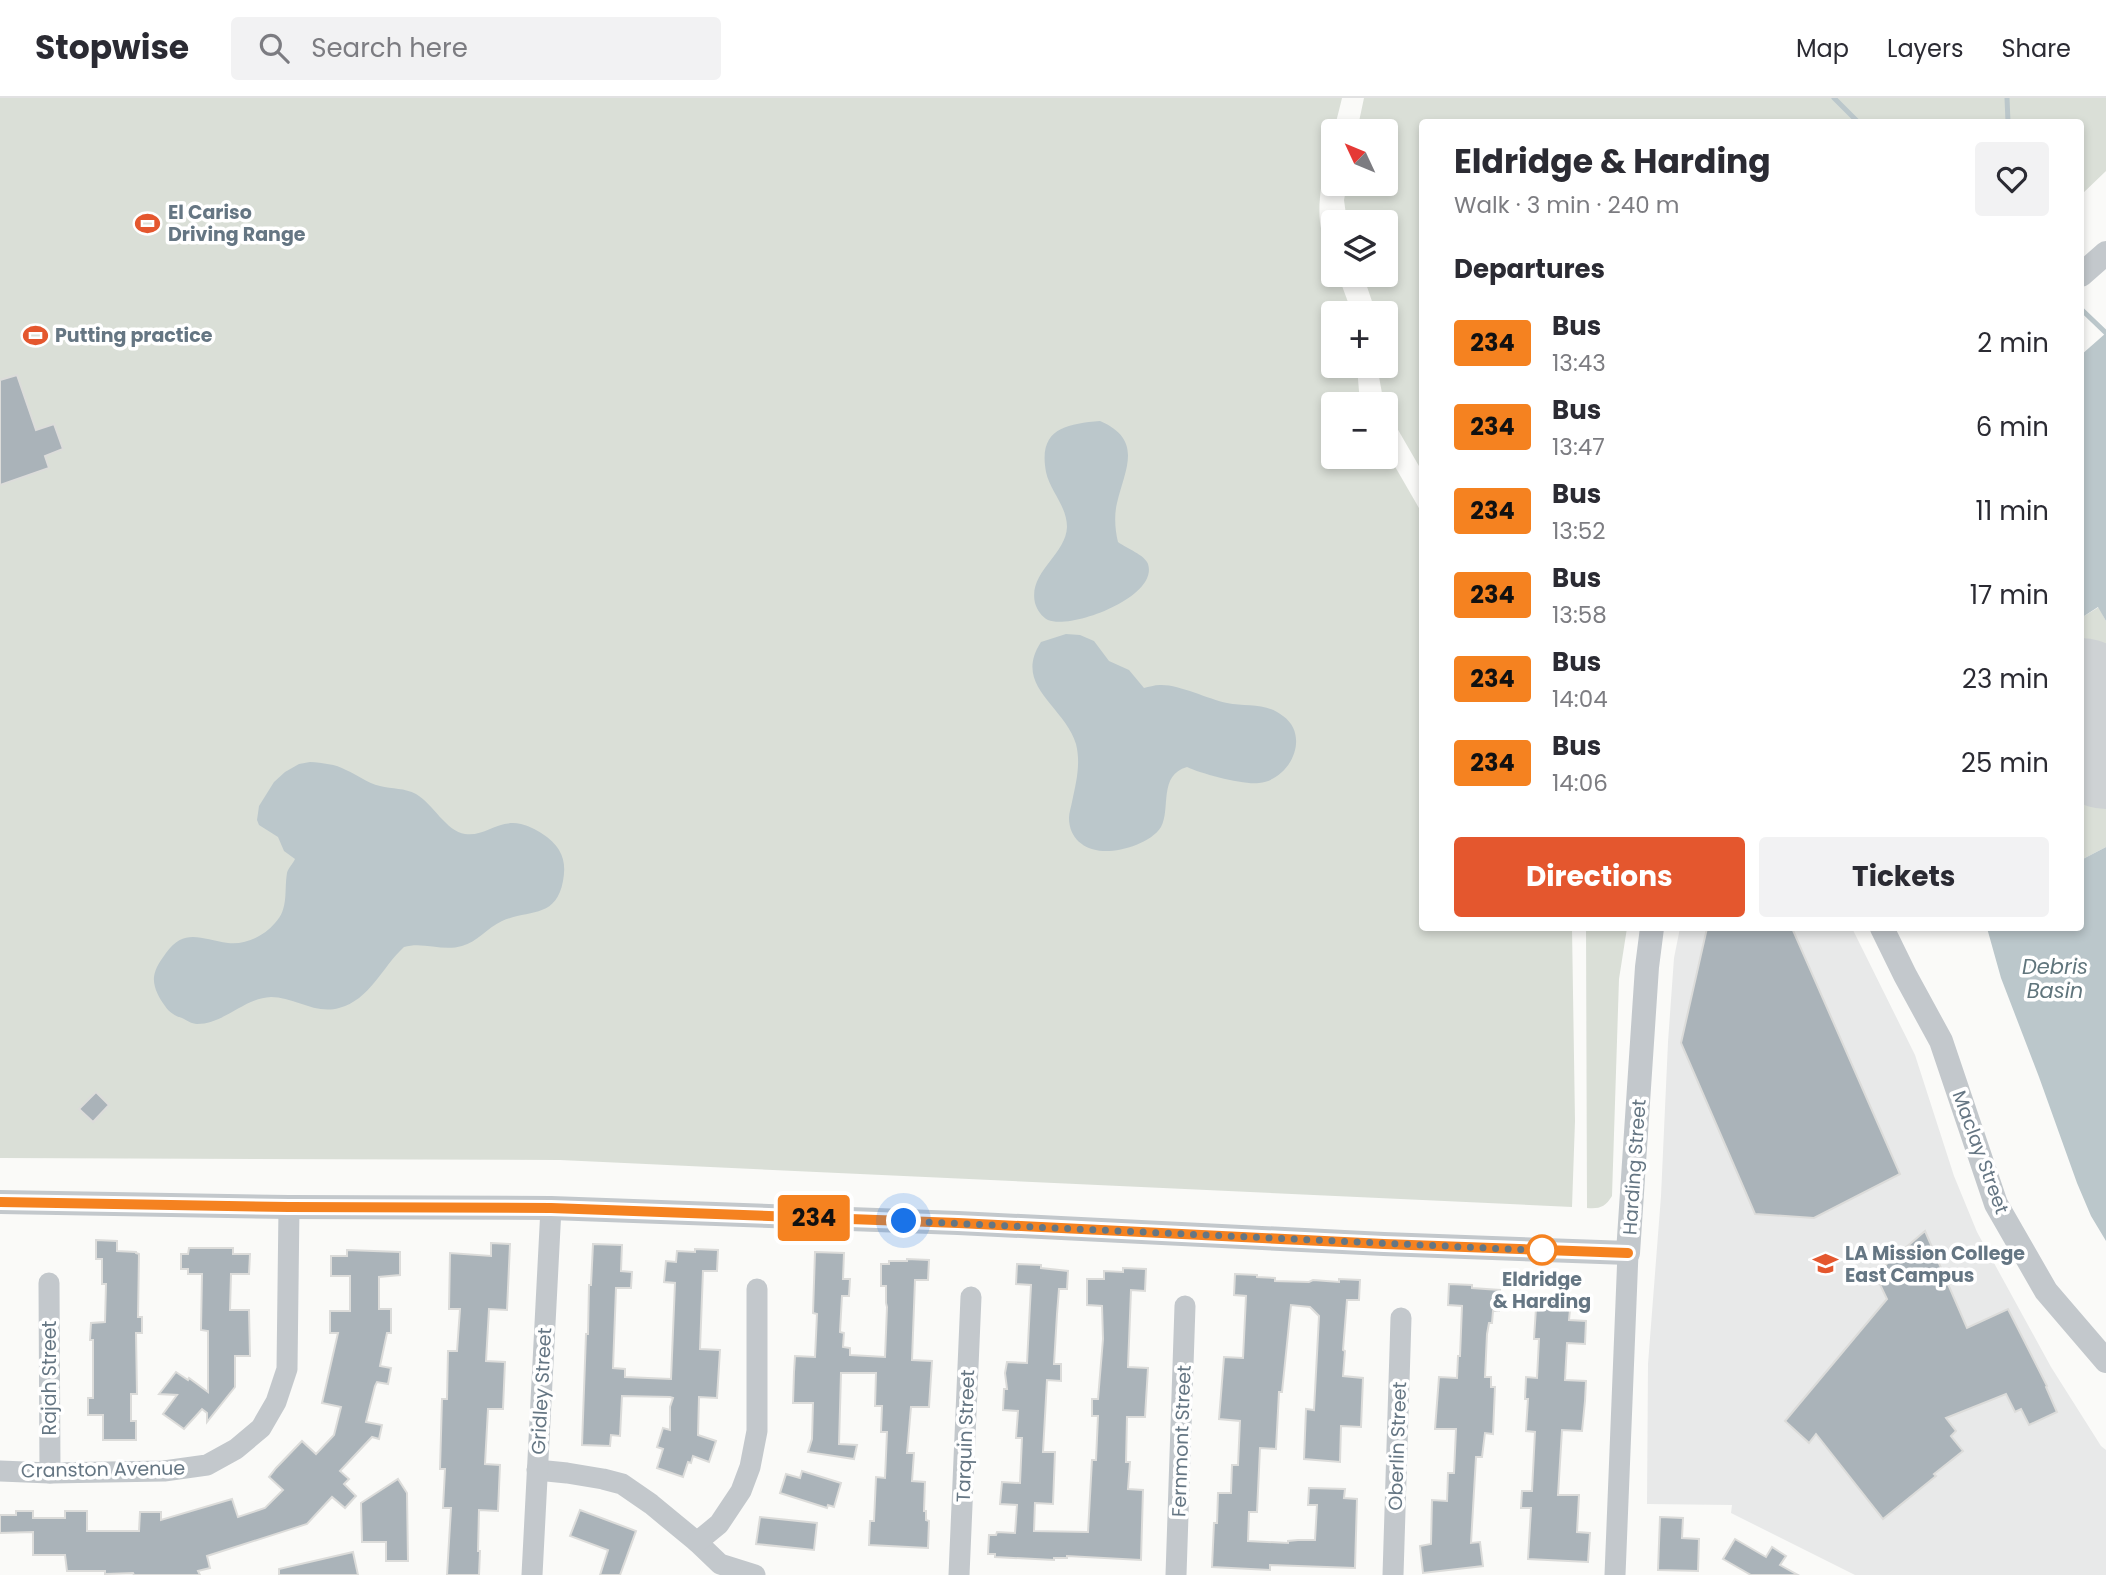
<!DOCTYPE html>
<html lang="en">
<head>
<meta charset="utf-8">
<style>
  :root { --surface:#fff; --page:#f2f2f3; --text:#2b2b33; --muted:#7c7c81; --line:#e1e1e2; --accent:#e4572e }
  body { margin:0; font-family:Poppins,sans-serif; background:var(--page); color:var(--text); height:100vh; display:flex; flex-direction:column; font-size:26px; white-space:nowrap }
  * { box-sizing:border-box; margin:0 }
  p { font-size:23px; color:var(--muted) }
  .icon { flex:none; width:38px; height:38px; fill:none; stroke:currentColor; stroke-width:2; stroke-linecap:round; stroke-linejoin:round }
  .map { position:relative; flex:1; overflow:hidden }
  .drawer { position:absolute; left:1419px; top:21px; width:665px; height:812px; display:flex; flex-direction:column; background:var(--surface); border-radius:7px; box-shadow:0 4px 10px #0003 }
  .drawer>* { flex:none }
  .badge { padding:0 14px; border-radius:5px; font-size:24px; line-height:46px }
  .needle { width:46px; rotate:314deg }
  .tools { position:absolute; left:1321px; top:21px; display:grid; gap:14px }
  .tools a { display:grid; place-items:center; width:77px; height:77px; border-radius:7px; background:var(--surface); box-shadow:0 4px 10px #0003; font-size:35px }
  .you { position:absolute; width:35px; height:35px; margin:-18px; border:5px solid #fff; border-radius:50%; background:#1a73e8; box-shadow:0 0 0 10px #1a73e833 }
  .map>.badge { position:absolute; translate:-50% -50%; box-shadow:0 0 0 4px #fff }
  h2 { padding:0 35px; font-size:26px; line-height:63px }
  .round { display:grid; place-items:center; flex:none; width:74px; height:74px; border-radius:7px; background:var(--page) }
  .summary { display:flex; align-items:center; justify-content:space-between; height:119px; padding:0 35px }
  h1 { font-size:33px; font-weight:700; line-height:52px }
  .primary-button { display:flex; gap:14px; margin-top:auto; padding:14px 35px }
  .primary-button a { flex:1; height:80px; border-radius:7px; background:var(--accent); color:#fff; font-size:28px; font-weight:700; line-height:80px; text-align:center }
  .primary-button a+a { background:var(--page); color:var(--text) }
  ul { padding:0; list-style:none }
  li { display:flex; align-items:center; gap:21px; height:84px; padding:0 35px }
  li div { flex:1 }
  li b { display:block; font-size:26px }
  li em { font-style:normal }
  li .badge { min-width:77px; font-weight:700; text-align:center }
  header { display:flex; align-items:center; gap:42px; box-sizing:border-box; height:98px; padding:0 35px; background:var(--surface); border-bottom:2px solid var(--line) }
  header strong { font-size:33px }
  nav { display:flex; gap:38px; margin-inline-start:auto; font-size:24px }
  .search { width:490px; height:63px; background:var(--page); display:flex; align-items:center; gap:18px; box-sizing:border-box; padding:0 24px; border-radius:7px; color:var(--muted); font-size:26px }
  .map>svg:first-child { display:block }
</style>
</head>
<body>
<header>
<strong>Stopwise</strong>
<div class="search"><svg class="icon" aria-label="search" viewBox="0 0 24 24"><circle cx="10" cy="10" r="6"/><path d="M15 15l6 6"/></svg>Search here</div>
<nav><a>Map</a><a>Layers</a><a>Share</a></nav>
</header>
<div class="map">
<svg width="2106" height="1477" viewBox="0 0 2106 1477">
  <rect width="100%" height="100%" fill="#fafaf8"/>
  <!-- built -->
  <path fill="#e8e9e9" d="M 1680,830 L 1852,830 L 1915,957 L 1954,1078 L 1977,1134 L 2051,1269 L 2101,1348 L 2106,1352 L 2106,1477 L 1855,1477 L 1731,1415 L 1732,1407 L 1647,1406 L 1648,1266 L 1661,1098 L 1668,944 L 1674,860 Z"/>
  <!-- green -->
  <g fill="#dadfd7">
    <path d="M 0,0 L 1342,0 C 1334,35 1316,89 1320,124 C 1322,143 1333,158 1334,177 L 1338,177 L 1352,215 L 1334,215 L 1334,268 L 1357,268 L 1360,306 L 1334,306 L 1334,359 L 1386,359 L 1386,353 L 1423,417 L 1423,830 L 1572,830 L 1575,1023 L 1572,1109 L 560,1062 L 0,1060 Z"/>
    <path d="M 1364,0 L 2106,0 L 2106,73 L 2081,97 L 2081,24 L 1423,24 L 1423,375 L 1386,311 L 1386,306 L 1384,306 L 1377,268 L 1386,268 L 1386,215 L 1376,215 L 1363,177 L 1386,177 L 1386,124 L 1347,124 L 1344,102 L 1347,86 L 1386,86 L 1386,33 L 1357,33 Z"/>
    <path d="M 2099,509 L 2106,523 L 2106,749 L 2081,762 L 2081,520 Z"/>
    <path d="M 1586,830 L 1627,830 L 1619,881 L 1612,1098 C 1605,1109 1600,1111 1587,1110 Z"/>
  </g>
  <!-- water -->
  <g fill="#bbc7cb">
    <path d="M 2106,235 L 2106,523 L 2098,509 L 2081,520 L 2081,257 Z"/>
    <path d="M 1100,323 C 1144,342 1125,371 1117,405 C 1114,417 1115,432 1118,444 C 1126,450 1145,457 1148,466 C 1159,499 1071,532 1048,522 C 1042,519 1037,512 1035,505 C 1028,474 1066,457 1067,429 C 1067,408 1050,393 1046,374 C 1038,331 1065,326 1100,323 Z"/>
    <path d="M 1066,536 L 1080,537 L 1094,543 L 1109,563 L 1129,572 L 1144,590 C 1149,589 1154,587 1160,587 C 1178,586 1208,601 1227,605 C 1246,609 1266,604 1283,618 C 1311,638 1290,682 1259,685 C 1243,687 1202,676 1187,669 C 1158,677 1171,711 1161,729 C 1151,745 1121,754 1103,753 C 1084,752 1069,740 1069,720 C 1069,715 1071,709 1072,704 C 1076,685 1081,666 1076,646 C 1065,608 1012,588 1041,544 Z"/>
    <path d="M 310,664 C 323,665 335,666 346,672 C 358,677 367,685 380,688 C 392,691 405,690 416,696 C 432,705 447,734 465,736 C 485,739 498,721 521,726 C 534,729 552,740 559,752 C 565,762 565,772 563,783 C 556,821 529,811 502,823 C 487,830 477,844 462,848 C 442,854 423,843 404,849 C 382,869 370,902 339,910 C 316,917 294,899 271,899 C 244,900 224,926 197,926 C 192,926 186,922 182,920 C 175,918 169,914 165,908 C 159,900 153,889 154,879 C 155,870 161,862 166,855 C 185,829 202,842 228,845 C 246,847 264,838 275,825 C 289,811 284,792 287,775 C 288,770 293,766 295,761 L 284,753 L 278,739 L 259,727 L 257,722 L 259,708 L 274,684 L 285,674 L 299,666 Z"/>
    <path d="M 2106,749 L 2106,1143 L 2091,1118 L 2077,1085 L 2039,979 L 2001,880 L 1987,830 L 2081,830 L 2081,762 Z"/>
  </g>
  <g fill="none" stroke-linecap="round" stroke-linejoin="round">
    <!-- stream -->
    <g stroke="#bbc7cb" stroke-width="5">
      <path d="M 1834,0 L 1858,24"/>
      <path d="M 2007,0 L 2008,24"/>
      <path d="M 2081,211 L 2106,235"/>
    </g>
    <!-- runway -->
    <path stroke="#ced2d4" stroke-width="124" d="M 2081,602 L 2106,649"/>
  </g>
  <!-- building -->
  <g fill="#aab3b9" stroke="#dcdcda" stroke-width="2">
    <path d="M 17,277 L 36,332 L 54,326 L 63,351 L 45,358 L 49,370 L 0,387 L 0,282 Z"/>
    <path d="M 1707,830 L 1792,830 L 1900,1076 L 1814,1120 L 1755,1116 L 1681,945 Z"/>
    <path d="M 96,994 L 109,1007 L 93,1024 L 79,1011 Z"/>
    <path d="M 1925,1133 L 1967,1230 L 2008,1211 L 2047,1288 L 2046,1289 L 2057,1314 L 2029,1327 L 2021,1311 L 2015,1314 L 2006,1296 L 1946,1320 L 1956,1333 L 1951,1338 L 1963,1353 L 1934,1376 L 1936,1378 L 1883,1421 L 1816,1336 L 1809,1345 L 1785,1323 L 1887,1201 L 1875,1176 Z"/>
    <path d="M 96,1142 L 117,1143 L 117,1153 L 136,1154 L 136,1155 L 139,1156 L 138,1219 L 142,1219 L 142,1235 L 136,1235 L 137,1296 L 131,1296 L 131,1323 L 136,1323 L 136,1342 L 103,1342 L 103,1317 L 88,1317 L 88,1300 L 93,1300 L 93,1242 L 90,1242 L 91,1225 L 105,1224 L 106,1186 L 102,1186 L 102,1161 L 96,1161 Z"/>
    <path d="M 491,1145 L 510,1146 L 507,1212 L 489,1211 L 486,1263 L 505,1264 L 503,1311 L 488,1311 L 485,1366 L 500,1367 L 498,1413 L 479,1412 L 478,1453 L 480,1453 L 479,1477 L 447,1477 L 451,1410 L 443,1410 L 445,1371 L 440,1371 L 442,1301 L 447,1301 L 448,1253 L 457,1253 L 460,1211 L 449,1211 L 450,1155 L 491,1158 Z"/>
    <path d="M 593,1146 L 622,1147 L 621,1173 L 632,1174 L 631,1190 L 616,1190 L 613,1270 L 625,1271 L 625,1279 L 671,1281 L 675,1185 L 664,1184 L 666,1163 L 676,1164 L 677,1153 L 695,1154 L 695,1151 L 718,1152 L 717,1173 L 703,1173 L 700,1251 L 720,1252 L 717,1300 L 699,1299 L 698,1337 L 716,1343 L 709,1364 L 693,1358 L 691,1365 L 688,1364 L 683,1379 L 657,1370 L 663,1351 L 657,1349 L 663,1330 L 670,1332 L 670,1309 L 673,1300 L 670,1299 L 622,1298 L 620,1338 L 611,1337 L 610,1348 L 582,1347 L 586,1236 L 588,1236 L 589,1187 L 591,1187 Z"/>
    <path d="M 189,1150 L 233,1150 L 233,1156 L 250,1156 L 249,1176 L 231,1176 L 230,1212 L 249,1212 L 250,1258 L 235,1258 L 235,1289 L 207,1324 L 207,1315 L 202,1311 L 184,1331 L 163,1316 L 177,1297 L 159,1296 L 176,1274 L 188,1282 L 189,1280 L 208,1294 L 208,1233 L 201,1232 L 202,1176 L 188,1176 L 188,1171 L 181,1171 L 181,1156 L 188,1156 Z"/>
    <path d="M 347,1152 L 400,1154 L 400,1177 L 379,1179 L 379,1211 L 391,1211 L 391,1235 L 387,1235 L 380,1268 L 391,1270 L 388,1286 L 377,1284 L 375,1288 L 366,1324 L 382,1327 L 379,1341 L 372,1339 L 340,1373 L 349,1381 L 344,1386 L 356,1398 L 345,1410 L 332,1399 L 307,1426 L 207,1458 L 210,1470 L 198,1473 L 200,1477 L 134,1477 L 133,1475 L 105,1476 L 105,1473 L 67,1473 L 65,1457 L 33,1457 L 33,1434 L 0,1435 L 0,1417 L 16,1417 L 16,1413 L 33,1413 L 33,1420 L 65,1420 L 65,1413 L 87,1413 L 87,1433 L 139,1433 L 140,1414 L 161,1414 L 161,1422 L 232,1401 L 238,1419 L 265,1410 L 283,1392 L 269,1379 L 276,1370 L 302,1343 L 316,1356 L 334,1337 L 341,1309 L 322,1305 L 338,1235 L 330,1235 L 330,1213 L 350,1213 L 350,1178 L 331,1178 L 331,1158 L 347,1158 Z"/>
    <path d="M 815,1154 L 844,1155 L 843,1181 L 850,1181 L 849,1198 L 842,1198 L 840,1234 L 844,1235 L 843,1249 L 850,1250 L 850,1257 L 885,1259 L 887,1209 L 886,1205 L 886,1188 L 881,1188 L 881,1166 L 889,1166 L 889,1163 L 907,1163 L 907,1161 L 929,1162 L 928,1182 L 915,1182 L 912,1262 L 932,1263 L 929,1309 L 911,1309 L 907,1355 L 914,1355 L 912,1383 L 925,1384 L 924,1413 L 926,1413 L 926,1422 L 929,1423 L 928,1450 L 869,1447 L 870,1423 L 874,1423 L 876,1379 L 885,1380 L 887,1334 L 881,1334 L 882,1308 L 875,1308 L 876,1275 L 841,1275 L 839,1346 L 857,1347 L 854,1361 L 808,1354 L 812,1341 L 813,1305 L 793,1305 L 794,1274 L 795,1258 L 815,1259 L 817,1216 L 813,1215 Z"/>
    <path d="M 1017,1166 L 1041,1167 L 1041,1170 L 1068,1173 L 1067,1191 L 1059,1191 L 1057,1216 L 1054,1266 L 1061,1266 L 1061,1283 L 1047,1282 L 1043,1354 L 1055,1354 L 1053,1406 L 1035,1405 L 1034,1433 L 1088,1434 L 1092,1362 L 1096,1362 L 1098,1318 L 1092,1318 L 1092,1301 L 1098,1301 L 1103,1241 L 1102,1208 L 1087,1207 L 1087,1181 L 1104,1181 L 1104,1173 L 1123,1174 L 1123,1170 L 1146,1171 L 1145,1193 L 1131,1192 L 1128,1269 L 1148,1270 L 1145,1319 L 1127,1319 L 1126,1364 L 1130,1364 L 1128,1391 L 1143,1392 L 1141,1462 L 1067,1458 L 1067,1460 L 1054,1460 L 1054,1462 L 995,1459 L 995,1456 L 988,1456 L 989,1437 L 996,1437 L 997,1434 L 1015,1435 L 1017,1407 L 1000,1406 L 1002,1384 L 1020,1385 L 1022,1340 L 1016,1340 L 1018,1313 L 1003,1312 L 1004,1291 L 1007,1291 L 1005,1275 L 1007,1264 L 1027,1265 L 1031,1187 L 1016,1186 Z"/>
    <path d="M 1235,1176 L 1257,1177 L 1257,1179 L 1275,1180 L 1275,1183 L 1309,1184 L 1313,1182 L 1339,1184 L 1339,1181 L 1360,1182 L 1359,1202 L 1347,1202 L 1343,1252 L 1345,1253 L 1343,1278 L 1363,1280 L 1361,1329 L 1341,1328 L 1340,1364 L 1304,1361 L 1306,1311 L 1314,1312 L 1319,1218 L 1310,1209 L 1291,1207 L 1282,1294 L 1279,1294 L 1276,1351 L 1260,1350 L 1257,1414 L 1249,1414 L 1248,1443 L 1288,1445 L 1288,1443 L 1298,1442 L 1315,1442 L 1317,1407 L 1308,1407 L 1309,1390 L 1345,1391 L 1344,1400 L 1357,1401 L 1355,1470 L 1270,1467 L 1270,1472 L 1212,1469 L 1214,1425 L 1217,1425 L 1218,1395 L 1231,1395 L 1232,1367 L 1238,1367 L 1240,1323 L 1219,1321 L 1224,1259 L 1243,1260 L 1246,1198 L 1234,1197 Z"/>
    <path d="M 1449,1186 L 1472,1187 L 1472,1190 L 1500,1192 L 1499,1213 L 1493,1213 L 1492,1225 L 1489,1225 L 1487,1236 L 1485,1279 L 1491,1279 L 1491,1289 L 1495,1289 L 1493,1336 L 1485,1335 L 1482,1359 L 1476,1359 L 1471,1445 L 1480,1444 L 1483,1468 L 1423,1475 L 1420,1448 L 1431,1446 L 1432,1402 L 1447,1403 L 1448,1375 L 1454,1375 L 1456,1331 L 1435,1331 L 1439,1279 L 1457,1280 L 1458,1258 L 1460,1258 L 1462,1208 L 1448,1207 Z"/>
    <path d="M 1541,1199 L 1571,1201 L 1569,1222 L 1586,1223 L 1585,1246 L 1567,1245 L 1565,1282 L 1586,1283 L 1585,1303 L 1582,1333 L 1562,1332 L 1558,1397 L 1579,1397 L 1577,1434 L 1590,1435 L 1588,1464 L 1528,1461 L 1531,1410 L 1521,1410 L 1522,1393 L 1532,1393 L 1535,1334 L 1526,1333 L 1528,1301 L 1525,1301 L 1526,1279 L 1537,1280 L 1539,1241 L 1534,1241 L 1536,1210 L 1541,1210 Z"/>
    <path d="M 802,1373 L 841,1385 L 834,1409 L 828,1407 L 827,1410 L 780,1395 L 786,1376 L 800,1380 Z"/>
    <path d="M 398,1381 L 407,1395 L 408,1463 L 386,1463 L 386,1444 L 362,1444 L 361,1405 Z"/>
    <path d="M 580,1412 L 636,1433 L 620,1477 L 600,1477 L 608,1452 L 570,1438 Z"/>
    <path d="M 760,1419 L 817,1425 L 814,1452 L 756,1446 Z"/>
    <path d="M 1660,1419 L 1683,1420 L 1682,1440 L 1699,1441 L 1698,1473 L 1658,1472 Z"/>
    <path d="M 1735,1441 L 1766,1459 L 1772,1449 L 1786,1458 L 1780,1467 L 1798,1477 L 1751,1477 L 1723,1461 Z"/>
    <path d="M 353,1454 L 358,1477 L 279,1477 L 279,1471 Z"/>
  </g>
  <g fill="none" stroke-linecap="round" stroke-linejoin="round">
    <!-- minor -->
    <g stroke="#c3c8cc" stroke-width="21">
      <path d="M 49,1185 L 50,1375"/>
      <path d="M 537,1372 L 567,1375 L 603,1381 L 622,1386 L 651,1406 L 697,1444 L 720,1466 L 755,1477"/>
      <path d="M 0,1373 L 50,1375 L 164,1373 L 207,1367 L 236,1351 L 261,1330 L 276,1304 L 287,1271 L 289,1109"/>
      <path d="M 697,1444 L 719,1426 L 741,1393 L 750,1369 L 757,1333 L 757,1191"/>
      <path d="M 532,1477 L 551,1110"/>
      <path d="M 959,1477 L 971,1199"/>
      <path d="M 1176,1477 L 1185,1208"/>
      <path d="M 1393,1477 L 1401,1220"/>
      <path d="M 1615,1477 L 1628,1155"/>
    </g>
    <!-- tertiary -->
    <g stroke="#c3c8cc" stroke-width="24">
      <path d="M 2081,177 L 2106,155"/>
      <path d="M 1882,830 L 1905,877 L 1941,943 L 1996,1106 L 2046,1193 L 2106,1263"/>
      <path d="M 0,1104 L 289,1109 L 551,1110 L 958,1125 L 1384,1146 L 1628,1155 L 1647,869 L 1652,830"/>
    </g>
  </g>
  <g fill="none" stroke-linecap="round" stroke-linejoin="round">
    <defs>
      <path id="line" d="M 0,1104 L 289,1109 L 551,1110 L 958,1125 L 1384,1146 L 1628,1155"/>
    </defs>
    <!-- line casing -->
    <use href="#line" stroke="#fff" stroke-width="16"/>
    <!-- line -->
    <use href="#line" stroke="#f58220" stroke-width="10"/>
    <!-- walk -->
    <path stroke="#657683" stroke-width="7" stroke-dasharray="0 12.6" d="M 904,1123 L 1551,1153 L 1542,1152"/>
  </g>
  <!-- icons -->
  <defs>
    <symbol id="stadium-bare" viewBox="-9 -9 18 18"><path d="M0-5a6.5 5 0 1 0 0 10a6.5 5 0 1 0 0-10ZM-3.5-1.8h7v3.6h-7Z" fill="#e4572e" stroke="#fff" stroke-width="2.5" paint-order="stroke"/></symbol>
    <symbol id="university-bare" viewBox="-9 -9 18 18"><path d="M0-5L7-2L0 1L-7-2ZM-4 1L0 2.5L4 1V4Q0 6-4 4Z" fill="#e4572e" stroke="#fff" stroke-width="2.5" paint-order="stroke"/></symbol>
  </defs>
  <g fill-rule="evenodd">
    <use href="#stadium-bare" x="130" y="108" width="35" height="35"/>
    <use href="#stadium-bare" x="18" y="220" width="35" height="35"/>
    <use href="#university-bare" x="1808" y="1148" width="35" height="35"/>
  </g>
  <!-- markers -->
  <circle fill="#fff" stroke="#f58220" stroke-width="3.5" cx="1542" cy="1152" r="14"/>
  <g text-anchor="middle" stroke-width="7" stroke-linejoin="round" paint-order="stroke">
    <!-- poi labels -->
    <g font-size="19" font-weight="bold" fill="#657683" stroke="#fff" text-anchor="start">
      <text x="168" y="121">El Cariso<tspan x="168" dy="22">Driving Range</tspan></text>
      <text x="55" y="244">Putting practice</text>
      <text x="1845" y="1162">LA Mission College<tspan x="1845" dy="22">East Campus</tspan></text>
    </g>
    <!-- street labels -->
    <g font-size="19" fill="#657683" stroke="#fff">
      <text transform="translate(1981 1054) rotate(70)" y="7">Maclay Street</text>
      <text transform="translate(1634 1069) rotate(-86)" y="7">Harding Street</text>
      <text transform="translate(49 1280) rotate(-90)" y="7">Rajah Street</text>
      <text transform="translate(541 1293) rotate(-87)" y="7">Gridley Street</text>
      <text transform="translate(965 1338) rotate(-88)" y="7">Tarquin Street</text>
      <text transform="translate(1181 1343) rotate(-88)" y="7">Fernmont Street</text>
      <text transform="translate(1397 1348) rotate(-88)" y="7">Oberlin Street</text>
      <text transform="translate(103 1371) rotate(-1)" y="7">Cranston Avenue</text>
    </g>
    <!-- stop labels -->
    <g font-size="19" font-weight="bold" fill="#657683" stroke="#fff">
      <text x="1542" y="1188">Eldridge<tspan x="1542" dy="22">&amp; Harding</tspan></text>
    </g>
    <!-- water labels -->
    <g font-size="21" font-style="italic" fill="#60757c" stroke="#fff">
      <text x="2055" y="876">Debris<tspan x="2055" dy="24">Basin</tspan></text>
    </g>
  </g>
</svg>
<div class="tools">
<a><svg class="needle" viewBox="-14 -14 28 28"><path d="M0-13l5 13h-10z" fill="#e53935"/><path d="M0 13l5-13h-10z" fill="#7c7c81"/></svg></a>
<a><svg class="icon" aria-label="layers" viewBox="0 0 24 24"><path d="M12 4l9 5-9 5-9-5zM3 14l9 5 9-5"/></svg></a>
<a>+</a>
<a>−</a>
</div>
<div class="you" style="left:904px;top:1123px"></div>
<b class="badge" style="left:814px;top:1120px;background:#f58220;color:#111">234</b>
<section class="drawer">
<div class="summary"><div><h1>Eldridge &amp; Harding</h1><p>Walk · 3 min · 240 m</p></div><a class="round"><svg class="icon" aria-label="heart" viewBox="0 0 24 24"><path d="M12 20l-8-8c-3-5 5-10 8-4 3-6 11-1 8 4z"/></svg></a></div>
<h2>Departures</h2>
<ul>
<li><span class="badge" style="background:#f58220;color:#111">234</span><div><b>Bus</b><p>13:43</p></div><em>2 min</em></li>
<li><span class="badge" style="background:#f58220;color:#111">234</span><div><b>Bus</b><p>13:47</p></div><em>6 min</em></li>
<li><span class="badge" style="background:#f58220;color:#111">234</span><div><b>Bus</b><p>13:52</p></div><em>11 min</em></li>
<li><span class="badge" style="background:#f58220;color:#111">234</span><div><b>Bus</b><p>13:58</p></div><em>17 min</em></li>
<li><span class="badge" style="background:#f58220;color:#111">234</span><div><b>Bus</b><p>14:04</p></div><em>23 min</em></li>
<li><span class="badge" style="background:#f58220;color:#111">234</span><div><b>Bus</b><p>14:06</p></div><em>25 min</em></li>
</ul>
<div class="primary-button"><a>Directions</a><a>Tickets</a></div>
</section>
</div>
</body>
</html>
